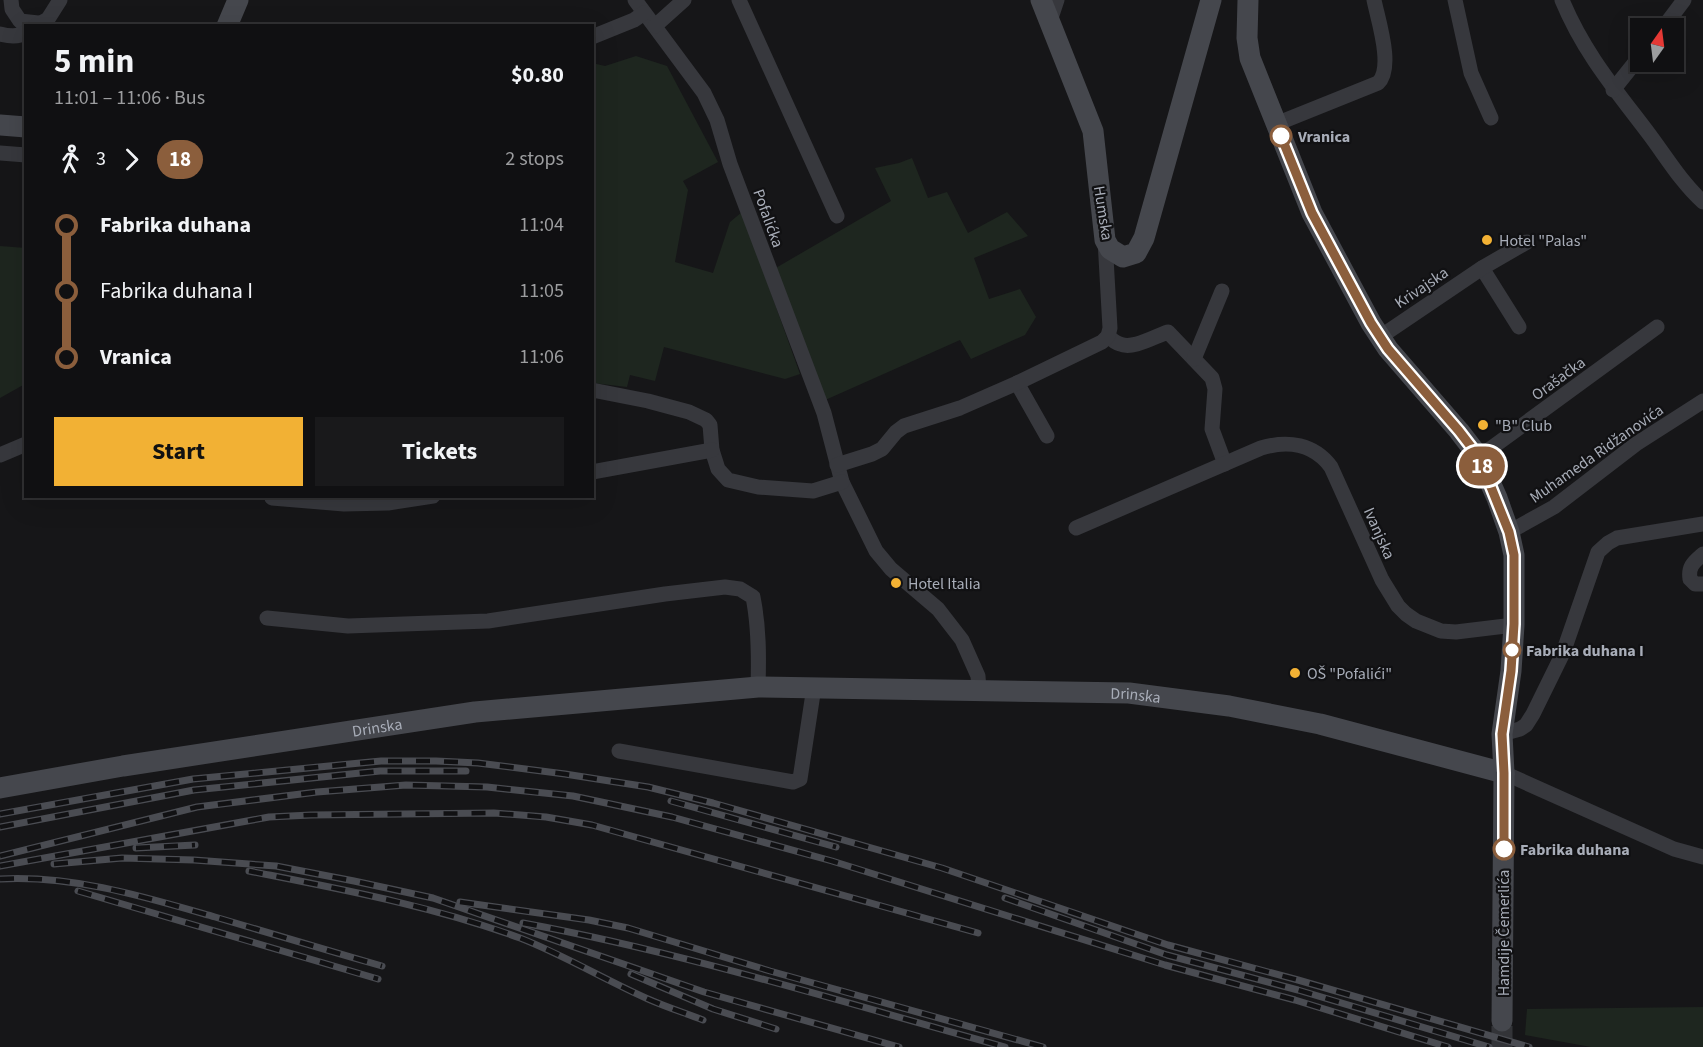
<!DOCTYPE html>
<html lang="en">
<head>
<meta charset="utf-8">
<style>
  :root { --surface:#101012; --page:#19191b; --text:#f1f3f6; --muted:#9c9d9f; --line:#303032; --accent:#f2b134 }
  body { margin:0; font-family:"Source Sans 3",sans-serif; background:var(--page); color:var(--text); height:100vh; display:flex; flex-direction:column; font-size:22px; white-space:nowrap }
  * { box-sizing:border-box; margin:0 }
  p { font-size:20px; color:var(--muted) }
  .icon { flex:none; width:33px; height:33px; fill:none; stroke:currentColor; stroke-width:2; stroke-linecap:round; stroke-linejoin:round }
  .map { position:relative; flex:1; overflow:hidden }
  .drawer { position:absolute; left:24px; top:24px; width:570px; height:474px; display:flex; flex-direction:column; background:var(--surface); border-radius:0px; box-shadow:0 6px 24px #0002,0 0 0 2px var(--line) }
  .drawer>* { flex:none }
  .badge { padding:0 12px; border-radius:20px; font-size:21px; line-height:39px }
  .needle { width:39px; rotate:14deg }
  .fabs { position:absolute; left:1630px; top:18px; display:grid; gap:12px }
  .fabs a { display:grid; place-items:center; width:54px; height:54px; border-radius:0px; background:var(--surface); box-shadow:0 6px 24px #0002,0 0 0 2px var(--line); font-size:30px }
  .map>.badge { position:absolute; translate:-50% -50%; box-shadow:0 0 0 3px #fff }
  .legs { display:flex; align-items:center; gap:9px; height:66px; padding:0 30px; font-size:20px }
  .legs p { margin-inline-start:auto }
  .summary { display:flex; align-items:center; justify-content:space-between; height:102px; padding:0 30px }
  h1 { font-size:33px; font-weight:700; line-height:45px }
  .action { display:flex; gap:12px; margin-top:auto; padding:12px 30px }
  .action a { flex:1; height:69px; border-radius:0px; background:var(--accent); color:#111; font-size:24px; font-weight:700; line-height:69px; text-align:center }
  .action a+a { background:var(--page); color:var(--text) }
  ul { padding:0 30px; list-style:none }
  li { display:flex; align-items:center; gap:21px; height:66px; font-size:22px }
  li i { display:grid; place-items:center; width:9px; height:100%; margin:0 8px; background:currentColor }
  li i::after { content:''; width:15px; height:15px; margin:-8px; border:4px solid; border-radius:50%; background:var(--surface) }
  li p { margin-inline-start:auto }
  li:first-child i { background:linear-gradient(#0000 50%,currentColor 0) }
  li:last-child i { background:linear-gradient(currentColor 50%,#0000 0) }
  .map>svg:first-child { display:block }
</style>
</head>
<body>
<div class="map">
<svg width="1703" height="1047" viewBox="0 0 1703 1047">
  <rect width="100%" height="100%" fill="#161618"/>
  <!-- green -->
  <g fill="#1e261f">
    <path d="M 636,56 L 667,66 L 718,162 L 683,181 L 688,190 L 675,262 L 713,273 L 730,222 L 742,212 L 800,374 L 785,379 L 664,347 L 655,381 L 630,375 L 627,387 L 593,383 L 592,63 L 605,66 Z"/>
    <path d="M 912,158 L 928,198 L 947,192 L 968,233 L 1007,212 L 1028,236 L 974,258 L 989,299 L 1020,289 L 1036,317 L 1025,335 L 971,359 L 960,340 L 823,401 L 774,269 L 891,201 L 875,168 L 899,163 Z"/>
    <path d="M 0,246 L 26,248 L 25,384 L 0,398 Z"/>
    <path d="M 1703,1007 L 1703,1047 L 1591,1047 L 1525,1035 L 1527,1009 Z"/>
  </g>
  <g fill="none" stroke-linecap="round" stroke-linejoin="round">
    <!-- secondary-tunnel -->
    <path stroke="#333438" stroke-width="21" stroke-dasharray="21 10" stroke-linecap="butt" d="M 1502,1047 L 1502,1021"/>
    <!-- street -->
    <g stroke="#37383d" stroke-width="15">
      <path d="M 11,0 L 12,9 L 20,21 L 38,23"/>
      <path d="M 635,0 L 704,93 L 717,120 L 730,164 L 824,413 L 842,482 L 876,551 L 891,569 L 938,609 L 962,640 L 978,676 L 979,690"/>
      <path d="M 739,0 L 837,216"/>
      <path d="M 1455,0 L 1471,73 L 1491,118"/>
      <path d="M 1562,0 C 1584,53 1615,89 1649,134 C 1667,158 1681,182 1703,202"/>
      <path d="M 1050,21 L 1057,0"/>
      <path d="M 35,26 L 48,19 L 60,0"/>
      <path d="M 655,26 L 684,0"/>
      <path d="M 1663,28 L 1684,0"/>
      <path d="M 0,34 C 8,36 18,38 26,32"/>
      <path d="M 592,37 L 634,20 L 644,13"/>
      <path d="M 1613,90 L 1641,55"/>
      <path d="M 1276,124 L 1378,83 C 1394,68 1378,20 1374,0"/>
      <path d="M 0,153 L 26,155"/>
      <path d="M 1482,268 L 1519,327"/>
      <path d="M 1108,336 C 1111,339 1116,343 1120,344 C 1133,350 1155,336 1168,332 L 1212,378 L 1215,389 L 1212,429 L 1225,464"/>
      <path d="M 1380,337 L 1482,268 L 1527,242"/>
      <path d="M 1194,359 L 1222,291"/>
      <path d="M 1017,383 L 1047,436"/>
      <path d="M 592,390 L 648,401 L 689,412 L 706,420 L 710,425 L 712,450 L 718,469 L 728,480 L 758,487 L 813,491 L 842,482"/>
      <path d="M 0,455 L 26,444"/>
      <path d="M 1479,457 L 1657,327"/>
      <path d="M 837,465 L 872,454 L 882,449 L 896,432 L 904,426 L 960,408 L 1017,383 L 1102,342 L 1108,336 L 1110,328 L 1105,240"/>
      <path d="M 592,472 L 712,450"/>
      <path d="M 272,498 L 344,504 L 388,503 L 433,496"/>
      <path d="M 1076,528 L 1261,448 C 1288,440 1314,444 1331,467 L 1382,580 L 1398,606 L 1406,614 L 1416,621 L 1441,631 L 1456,632 L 1514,625"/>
      <path d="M 1509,532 L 1554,507 L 1636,444 L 1703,401"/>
      <path d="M 1703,554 C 1694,562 1688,566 1690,579 L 1695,584 L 1703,584"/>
      <path d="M 267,618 L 348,626 L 488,621 L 665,594 L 725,587 L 740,589 L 753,597 C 759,627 759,656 758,687"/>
      <path d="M 1502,734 L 1520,729 L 1526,725 L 1533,714 L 1563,653 L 1598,552 L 1608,543 L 1617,538 L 1703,524"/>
      <path d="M 619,751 L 793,782 L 800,779 L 814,687"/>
      <path d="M 1504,773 L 1674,849 L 1703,857"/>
    </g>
    <!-- secondary -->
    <g stroke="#45474d" stroke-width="21">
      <path d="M 1041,0 L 1093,131 L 1105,240 L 1110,249 L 1123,257 L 1136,253 L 1144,238 L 1211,0"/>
      <path d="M 1248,0 L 1247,38 L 1250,58 L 1312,213 L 1371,323 L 1388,349 L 1459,431 L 1479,457 L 1497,498 L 1509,532 L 1514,555 L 1514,625 L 1511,671 L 1502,734 L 1504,773 L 1502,1021"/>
      <path d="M 227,26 L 238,0"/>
      <path d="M 0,125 L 26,127"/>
      <path id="s1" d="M 0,788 L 123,766 L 475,712 L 758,687 L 1129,693 L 1229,706 L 1320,724 L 1504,773"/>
    </g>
    <defs>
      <g id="rail">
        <path d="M 671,801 L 836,847"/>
        <path d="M 0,814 L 193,779 L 381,761 L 436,761 L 478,763 L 565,774 L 648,787 L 713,803 L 942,868 L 1168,945 L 1298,980 L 1529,1047"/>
        <path d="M 0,827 L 194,790 L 380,771 L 466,771"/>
        <path d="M 136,848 L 195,845"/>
        <path d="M 0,856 L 197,807 L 317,792 L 406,785 L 487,787 L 573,796 L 672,817 L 832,861 L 1165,965 L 1295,1000 L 1448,1047"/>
        <path d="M 54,864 L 122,858 L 194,860 L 276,866 L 354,881 L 433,898 L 704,992 L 899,1047"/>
        <path d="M 0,866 L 269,817 L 311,815 L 494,813 L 546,817 L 592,825 L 978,933"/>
        <path d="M 249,871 C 340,889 433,906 520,938 C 564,955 605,980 648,999 C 666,1007 685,1013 703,1020"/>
        <path d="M 0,879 C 74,875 145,897 215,917 C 270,933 326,950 382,966"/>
        <path d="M 78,891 L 378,979"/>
        <path d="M 1005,898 L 1167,955 L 1298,990 L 1489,1047"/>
        <path d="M 460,902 L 589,920 L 628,928 L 770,971 L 1043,1047"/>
        <path d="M 523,923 C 686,953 845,1003 1005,1047"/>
        <path d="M 631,974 L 713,1009 L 776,1029"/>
      </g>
    </defs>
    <!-- rail casing -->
    <use href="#rail" stroke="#4a4c52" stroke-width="7"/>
    <!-- rail -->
    <use href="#rail" stroke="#111113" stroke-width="4.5" stroke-dasharray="14" stroke-linecap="butt"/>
  </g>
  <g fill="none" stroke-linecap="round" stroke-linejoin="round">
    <defs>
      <path id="line-1" d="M 1281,136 L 1312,213 L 1371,323 L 1388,349 L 1459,431 L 1479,457 L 1509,532 L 1514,555 L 1514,624 L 1511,671 L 1502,734 L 1504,773 L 1504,849"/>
    </defs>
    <!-- line-1 casing -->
    <use href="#line-1" stroke="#fff" stroke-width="14"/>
    <!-- line-1 -->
    <use href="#line-1" stroke="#8b5e3c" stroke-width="9"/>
  </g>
  <!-- markers -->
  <g fill="#fff" stroke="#8b5e3c" stroke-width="3">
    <circle cx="1281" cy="136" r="10"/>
    <circle cx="1512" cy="650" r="8"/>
    <circle cx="1504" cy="849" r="10"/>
  </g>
  <g fill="#f2b134" stroke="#111113" stroke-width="2">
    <circle cx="1487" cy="240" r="6"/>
    <circle cx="1483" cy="425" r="6"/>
    <circle cx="896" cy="583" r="6"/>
    <circle cx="1295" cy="673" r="6"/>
  </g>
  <g text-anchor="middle" stroke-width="4.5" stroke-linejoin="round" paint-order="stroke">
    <!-- stop labels -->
    <g font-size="16" font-weight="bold" fill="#a8adb8" stroke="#111113" text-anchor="start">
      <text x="1298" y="142">Vranica</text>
      <text x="1526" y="656">Fabrika duhana I</text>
      <text x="1520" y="855">Fabrika duhana</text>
    </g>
    <!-- street labels -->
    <g font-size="16" fill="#a8adb8" stroke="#111113">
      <text transform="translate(1104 213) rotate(81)" y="6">Humska</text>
      <text transform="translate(769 218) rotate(70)" y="6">Pofalićka</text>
      <text transform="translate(1421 287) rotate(-34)" y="6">Krivajska</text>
      <text transform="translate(1558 378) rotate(-36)" y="6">Orašačka</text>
      <text transform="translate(1596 453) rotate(-35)" y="6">Muhameda Ridžanovića</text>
      <text transform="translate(1380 533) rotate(66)" y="6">Ivanjska</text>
      <text dy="6" stroke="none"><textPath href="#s1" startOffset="1143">Drinska</textPath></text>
      <text dy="6" stroke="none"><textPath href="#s1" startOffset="382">Drinska</textPath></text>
      <text transform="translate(1503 933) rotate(-90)" y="6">Hamdije Čemerlića</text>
    </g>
    <!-- poi labels -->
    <g font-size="16" fill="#a8adb8" stroke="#111113" text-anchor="start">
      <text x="1499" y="246">Hotel "Palas"</text>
      <text x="1495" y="431">"B" Club</text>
      <text x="908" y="589">Hotel Italia</text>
      <text x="1307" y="679">OŠ "Pofalići"</text>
    </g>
  </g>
</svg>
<div class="fabs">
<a><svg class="needle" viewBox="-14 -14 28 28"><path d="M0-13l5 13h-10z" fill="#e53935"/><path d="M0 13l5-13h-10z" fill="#9c9d9f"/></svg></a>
</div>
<b class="badge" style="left:1482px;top:466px;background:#8b5e3c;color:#fff">18</b>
<section class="drawer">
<div class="summary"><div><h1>5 min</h1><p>11:01 – 11:06 · Bus</p></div><b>$0.80</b></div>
<div class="legs"><svg class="icon" aria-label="walk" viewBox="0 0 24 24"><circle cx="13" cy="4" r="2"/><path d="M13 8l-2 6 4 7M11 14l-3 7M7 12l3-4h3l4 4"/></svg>3<svg class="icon" aria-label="forward" viewBox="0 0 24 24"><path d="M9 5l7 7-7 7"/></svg><b class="badge" style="background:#8b5e3c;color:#fff">18</b><p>2 stops</p></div>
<ul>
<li><i style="color:#8b5e3c"></i><b>Fabrika duhana</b><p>11:04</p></li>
<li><i style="color:#8b5e3c"></i><span>Fabrika duhana I</span><p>11:05</p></li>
<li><i style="color:#8b5e3c"></i><b>Vranica</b><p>11:06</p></li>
</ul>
<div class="action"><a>Start</a><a>Tickets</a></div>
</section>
</div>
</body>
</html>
